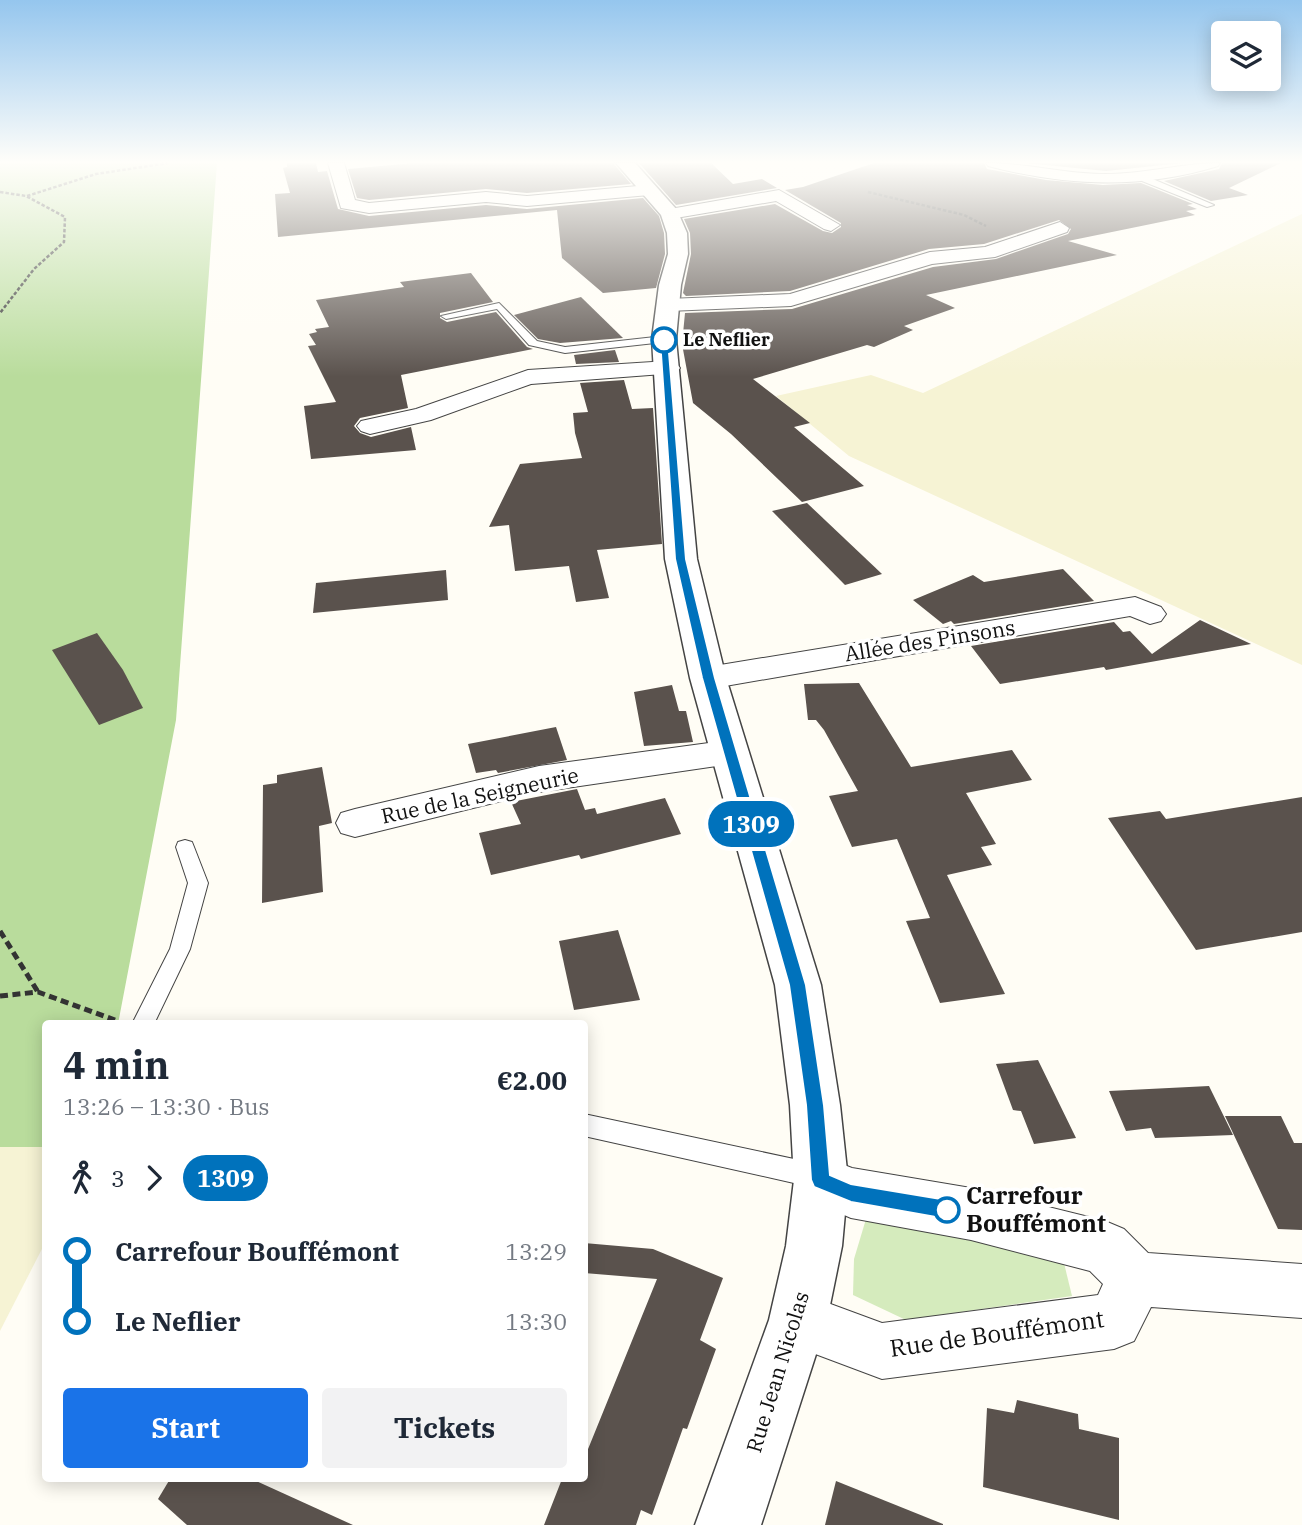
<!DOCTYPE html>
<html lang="en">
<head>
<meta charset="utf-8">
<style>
  :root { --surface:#fff; --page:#f2f2f3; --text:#1f2937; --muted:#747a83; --accent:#1a73e8 }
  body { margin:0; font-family:"IBM Plex Serif",serif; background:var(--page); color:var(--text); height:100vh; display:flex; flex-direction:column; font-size:26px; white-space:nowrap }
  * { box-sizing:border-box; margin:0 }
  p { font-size:23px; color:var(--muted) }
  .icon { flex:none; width:38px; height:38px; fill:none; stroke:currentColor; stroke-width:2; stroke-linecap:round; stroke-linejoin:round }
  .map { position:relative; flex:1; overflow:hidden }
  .details { position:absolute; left:42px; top:1020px; width:546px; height:462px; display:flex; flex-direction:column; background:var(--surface); border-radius:7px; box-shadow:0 4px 18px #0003 }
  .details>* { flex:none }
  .badge { padding:0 14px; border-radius:23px; font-size:24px; line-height:46px }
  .controls { position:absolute; left:1211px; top:21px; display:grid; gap:14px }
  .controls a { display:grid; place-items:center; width:70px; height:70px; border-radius:7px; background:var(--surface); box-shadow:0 4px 18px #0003; font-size:35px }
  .map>.badge { position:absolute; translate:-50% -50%; box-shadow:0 0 0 4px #fff }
  .legs { display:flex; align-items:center; gap:10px; height:77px; padding:0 21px; font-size:23px }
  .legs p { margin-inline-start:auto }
  .head { display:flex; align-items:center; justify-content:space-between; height:119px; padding:0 21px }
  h1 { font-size:38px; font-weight:800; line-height:52px }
  .action { display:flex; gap:14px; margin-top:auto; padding:14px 21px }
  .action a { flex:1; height:80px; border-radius:7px; background:var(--accent); color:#fff; font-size:28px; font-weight:800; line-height:80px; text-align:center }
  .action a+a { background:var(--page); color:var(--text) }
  ul { padding:0 21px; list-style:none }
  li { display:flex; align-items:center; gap:24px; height:70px; font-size:26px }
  li i { display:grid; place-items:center; width:10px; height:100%; margin:0 9px; background:currentColor }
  li i::after { content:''; width:18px; height:18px; margin:-9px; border:5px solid; border-radius:50%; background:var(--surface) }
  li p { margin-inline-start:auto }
  li:first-child i { background:linear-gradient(#0000 50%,currentColor 0) }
  li:last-child i { background:linear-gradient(currentColor 50%,#0000 0) }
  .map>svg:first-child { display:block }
</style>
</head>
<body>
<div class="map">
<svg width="1302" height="1525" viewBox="0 0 1302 1525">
  <rect width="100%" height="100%" fill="#fffdf5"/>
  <!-- farmland -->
  <g fill="#f6f3d4">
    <path d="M 1302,214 L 1302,665 L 849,456 L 776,396 L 871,375 L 923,393 Z"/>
    <path d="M 0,1147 L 45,1147 L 45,1243 L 0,1331 Z"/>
  </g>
  <!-- green -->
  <path fill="#d5ebbd" d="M 866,1219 L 918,1223 L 1063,1259 L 1072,1296 L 906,1320 L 853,1295 L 854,1259 Z"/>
  <!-- forest -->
  <path fill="#b9dc9c" d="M 0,163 L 217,163 L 176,720 L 118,1024 L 46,1024 L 45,1147 L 0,1147 Z"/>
  <!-- building -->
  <g fill="#5a524d">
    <path d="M 287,163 L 316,163 L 318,172 L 327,171 L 338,209 L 369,216 L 486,205 L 527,209 L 643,198 L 659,216 L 664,233 L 665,254 L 656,288 L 603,293 L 562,258 L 557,210 L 278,237 L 275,194 L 290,193 L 283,168 L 287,167 Z"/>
    <path d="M 414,163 L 613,163 L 631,184 L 527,193 L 486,189 L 369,200 L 357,198 L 348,169 Z"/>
    <path d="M 639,163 L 711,163 L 733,184 L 762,179 L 777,188 L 676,205 Z"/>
    <path d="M 874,163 L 984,163 L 987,169 L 1046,180 L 1103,185 L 1141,183 L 1193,204 L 1187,205 L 1197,209 L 1186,211 L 1195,215 L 1068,241 L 1117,255 L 926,295 L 955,308 L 904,326 L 913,330 L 874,347 L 867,345 L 753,379 L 810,423 L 794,427 L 864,486 L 802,502 L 731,434 L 693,403 L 682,344 L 685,313 L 792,309 L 933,267 L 996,259 L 1068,234 L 1071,229 L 1059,220 L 984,244 L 929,249 L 790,291 L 686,296 L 683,293 L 691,254 L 690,233 L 684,219 L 775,204 L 823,231 L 832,233 L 841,227 L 841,223 L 785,190 L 803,187 Z"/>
    <path d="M 1025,163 L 1183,163 L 1106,171 Z"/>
    <path d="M 1222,163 L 1281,163 L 1229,188 L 1248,195 L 1211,201 L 1164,181 L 1219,169 Z"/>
    <path d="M 471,273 L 493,302 L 440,313 L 440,318 L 447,322 L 496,312 L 527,347 L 533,349 L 401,375 L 408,408 L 360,418 L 354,426 L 360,433 L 371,437 L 411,427 L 416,450 L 311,459 L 304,406 L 336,402 L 308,346 L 316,345 L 309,334 L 317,332 L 315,329 L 329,327 L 316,300 L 404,287 L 400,282 Z"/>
    <path d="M 581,297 L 623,338 L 560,343 L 538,339 L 514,315 Z"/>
    <path d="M 615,350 L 619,362 L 576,364 L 574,355 Z"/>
    <path d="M 624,380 L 632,409 L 653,408 L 662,544 L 597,550 L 609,598 L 576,602 L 569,566 L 515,571 L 509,525 L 489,527 L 520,464 L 582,458 L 575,433 L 573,413 L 588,412 L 580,383 Z"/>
    <path d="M 807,503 L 882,574 L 845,585 L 772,511 Z"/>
    <path d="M 1063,569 L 1094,601 L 954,624 L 951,621 L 943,624 L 913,600 L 973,575 L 984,582 Z"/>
    <path d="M 446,570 L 448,600 L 313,613 L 316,583 Z"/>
    <path d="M 1200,620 L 1251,644 L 1106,670 L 1104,667 L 1000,684 L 971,646 L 1114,622 L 1123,632 L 1130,631 L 1152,654 Z"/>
    <path d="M 97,633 L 123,670 L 143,708 L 99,725 L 52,650 Z"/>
    <path d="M 859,683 L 911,767 L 1012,750 L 1032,780 L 966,793 L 996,844 L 981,847 L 992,865 L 947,875 L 1005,994 L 940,1003 L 906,921 L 930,918 L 897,839 L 852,847 L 829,796 L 858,791 L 824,730 L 816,720 L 808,720 L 804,684 Z"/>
    <path d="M 672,685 L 679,711 L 686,711 L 693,742 L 644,746 L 634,692 Z"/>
    <path d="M 556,727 L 567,760 L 498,773 L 496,770 L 476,773 L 468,744 Z"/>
    <path d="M 322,767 L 332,823 L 319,826 L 323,892 L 262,903 L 263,785 L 277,783 L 277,775 Z"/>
    <path d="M 577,789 L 585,810 L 595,808 L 597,814 L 665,798 L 681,834 L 581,859 L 579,855 L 491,875 L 479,833 L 521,824 L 511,802 Z"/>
    <path d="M 1302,797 L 1302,932 L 1196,950 L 1108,818 L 1160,811 L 1166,819 Z"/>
    <path d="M 618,930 L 640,1000 L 574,1010 L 559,941 Z"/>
    <path d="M 1038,1060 L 1076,1138 L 1034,1144 L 1021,1111 L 1013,1110 L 996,1064 Z"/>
    <path d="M 1209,1086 L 1233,1135 L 1155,1138 L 1151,1128 L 1126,1131 L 1109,1091 Z"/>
    <path d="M 1225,1116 L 1281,1116 L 1294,1143 L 1302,1143 L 1302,1230 L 1278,1229 Z"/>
    <path d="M 584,1243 L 653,1249 L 723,1278 L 700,1340 L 716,1349 L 687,1429 L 683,1428 L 652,1515 L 641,1510 L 636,1525 L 544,1525 L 562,1479 L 584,1479 L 584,1459 L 657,1279 L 584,1273 Z"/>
    <path d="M 1017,1400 L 1078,1414 L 1079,1429 L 1119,1438 L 1119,1520 L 983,1487 L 987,1408 L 1014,1413 Z"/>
    <path d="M 170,1479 L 252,1479 L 353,1525 L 187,1525 L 158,1499 Z"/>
    <path d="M 836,1481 L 943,1524 L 943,1525 L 825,1525 Z"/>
  </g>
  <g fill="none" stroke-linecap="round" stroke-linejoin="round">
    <defs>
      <g id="service">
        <path d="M 1142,177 L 1148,177 L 1214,205 L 1207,207 L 1142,181 Z"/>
        <path d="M 499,303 L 537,341 L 565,347 L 664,336 L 669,339 L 664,342 L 565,353 L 529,345 L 497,309 L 446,319 L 441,316 Z"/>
        <path d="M 185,840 L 192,842 L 194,847 L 208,883 L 190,949 L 154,1024 L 132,1024 L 170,949 L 188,883 L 176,847 L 178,842 Z"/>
        <path d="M 584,1114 L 794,1159 L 825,1171 L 828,1179 L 825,1187 L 816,1191 L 794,1183 L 584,1136 Z"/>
      </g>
      <g id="minor">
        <path d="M 328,163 L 344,163 L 355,200 L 369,203 L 486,192 L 527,196 L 649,185 L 658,190 L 649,195 L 527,206 L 486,202 L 369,213 L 341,208 Z"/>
        <path d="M 986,163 C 1026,163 1065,174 1106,174 C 1145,174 1182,163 1220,163 L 1218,166 C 1140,190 1066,186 988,166 Z"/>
        <path d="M 779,190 L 840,225 L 831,231 L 824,229 L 776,201 L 670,219 L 661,214 L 670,209 Z"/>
        <path d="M 1060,222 L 1069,228 L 1067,232 L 995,257 L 932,264 L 791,306 L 668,311 L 660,310 L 657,305 L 660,300 L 668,299 L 790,294 L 930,252 L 985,247 Z"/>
        <path d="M 668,361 L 676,363 L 680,368 L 676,373 L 531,384 L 431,420 L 370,434 L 361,431 L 357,426 L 361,421 L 416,409 L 528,370 Z"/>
        <path d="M 1135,597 L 1161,607 L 1166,614 L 1161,621 L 1150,624 L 1130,616 L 708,689 L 696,686 L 691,678 L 696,670 L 708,667 Z"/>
        <path d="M 731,740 L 744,744 L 749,753 L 744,762 L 539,792 L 355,837 L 341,833 L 336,823 L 341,813 L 355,809 L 539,766 Z"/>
        <path d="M 821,1156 L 852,1168 L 971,1188 L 1105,1221 L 1124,1229 L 1148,1253 L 1302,1264 L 1302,1318 L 1151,1307 L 1134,1341 L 1114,1349 L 882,1379 L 778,1340 L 770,1320 L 778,1300 L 798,1292 L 882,1323 L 1098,1295 L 1103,1284 L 1090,1271 L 971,1240 L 851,1218 L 803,1197 L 796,1180 L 803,1163 Z"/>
      </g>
      <path id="tertiary" d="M 616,163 L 635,163 L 677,210 L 687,233 L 688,254 L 681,285 L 676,339 L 697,559 L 726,678 L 821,985 L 840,1105 L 848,1180 L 842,1246 L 827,1320 L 761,1525 L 695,1525 L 769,1320 L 786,1246 L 794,1180 L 790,1105 L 775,985 L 690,678 L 665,559 L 652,339 L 659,285 L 668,254 L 667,233 L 661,215 Z"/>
    </defs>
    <!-- service casing -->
    <use href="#service" stroke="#444" stroke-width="2"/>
    <!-- minor casing -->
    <use href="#minor" stroke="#444" stroke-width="2"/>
    <!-- tertiary casing -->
    <use href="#tertiary" stroke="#444" stroke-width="3"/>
    <!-- path-far1 -->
    <g stroke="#333" stroke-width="2.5" stroke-dasharray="3.5 2" stroke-linecap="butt">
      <path d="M 0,192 L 26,196 L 65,217 L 64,242 L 34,269 L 0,313"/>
      <path d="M 868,192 L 964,215 L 986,226"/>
      <path d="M 27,196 L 96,174 L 168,163"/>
    </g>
    <!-- path -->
    <g stroke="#333" stroke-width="5" stroke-dasharray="8 4.5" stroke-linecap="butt">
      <path d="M 0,931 L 38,992"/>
      <path d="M 0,996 L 38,992 L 115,1020"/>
    </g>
    <!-- service -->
    <use href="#service" fill="#fff" fill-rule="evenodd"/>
    <!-- minor -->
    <use href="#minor" fill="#fff" fill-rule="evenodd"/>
    <!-- tertiary -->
    <use href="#tertiary" fill="#fff" fill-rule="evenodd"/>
  </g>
  <!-- sky -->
  <linearGradient id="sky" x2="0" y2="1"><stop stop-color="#95c6ee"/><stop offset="0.43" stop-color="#fffefa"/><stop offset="1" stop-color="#fffefa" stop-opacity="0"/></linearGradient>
  <rect width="1302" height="377" fill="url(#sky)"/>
  <!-- line-1 -->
  <path fill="#0072bc" stroke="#fff" stroke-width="2" d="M 664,337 L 668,340 L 686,559 L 715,678 L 806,985 L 824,1105 L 830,1175 L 851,1184 L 947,1200 L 954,1203 L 957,1210 L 954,1216 L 947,1219 L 851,1202 L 814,1187 L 811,1180 L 806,1105 L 789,985 L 702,678 L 675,559 L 660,340 Z"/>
  <!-- markers -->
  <g fill="#fff" stroke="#0072bc" stroke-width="3.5">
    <circle cx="664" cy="340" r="12"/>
    <circle cx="947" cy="1210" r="12"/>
  </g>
  <g text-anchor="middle" stroke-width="7" stroke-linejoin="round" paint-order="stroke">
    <!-- far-stop labels -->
    <g font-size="18" font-weight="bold" fill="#111" stroke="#fff" text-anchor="start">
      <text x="683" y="346">Le Neflier</text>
    </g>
    <!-- street labels -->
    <g font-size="21" fill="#111" stroke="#fff">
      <text transform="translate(930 641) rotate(-9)" y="7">Allée des Pinsons</text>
      <text transform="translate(480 796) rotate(-12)" y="7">Rue de la Seigneurie</text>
      <text transform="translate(778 1372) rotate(-73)" y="7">Rue Jean Nicolas</text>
    </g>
    <!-- near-stop labels -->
    <g font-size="24" font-weight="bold" fill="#111" stroke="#fff" text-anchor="start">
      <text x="966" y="1204">Carrefour<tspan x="966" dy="28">Bouffémont</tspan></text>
    </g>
    <!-- near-street labels -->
    <g font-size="24" fill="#111" stroke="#fff">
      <text transform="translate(997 1334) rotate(-8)" y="8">Rue de Bouffémont</text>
    </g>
  </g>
</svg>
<div class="controls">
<a><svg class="icon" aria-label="layers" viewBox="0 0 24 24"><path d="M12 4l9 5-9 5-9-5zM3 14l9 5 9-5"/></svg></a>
</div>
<b class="badge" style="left:751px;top:824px;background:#0072bc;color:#fff">1309</b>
<section class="details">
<div class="head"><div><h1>4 min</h1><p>13:26 – 13:30 · Bus</p></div><b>€2.00</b></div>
<div class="legs"><svg class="icon" aria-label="walk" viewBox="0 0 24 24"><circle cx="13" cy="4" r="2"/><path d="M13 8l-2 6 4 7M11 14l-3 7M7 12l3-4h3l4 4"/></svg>3<svg class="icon" aria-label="forward" viewBox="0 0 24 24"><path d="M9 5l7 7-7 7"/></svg><b class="badge" style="background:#0072bc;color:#fff">1309</b></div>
<ul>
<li><i style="color:#0072bc"></i><b>Carrefour Bouffémont</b><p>13:29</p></li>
<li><i style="color:#0072bc"></i><b>Le Neflier</b><p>13:30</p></li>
</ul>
<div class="action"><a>Start</a><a>Tickets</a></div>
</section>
</div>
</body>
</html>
